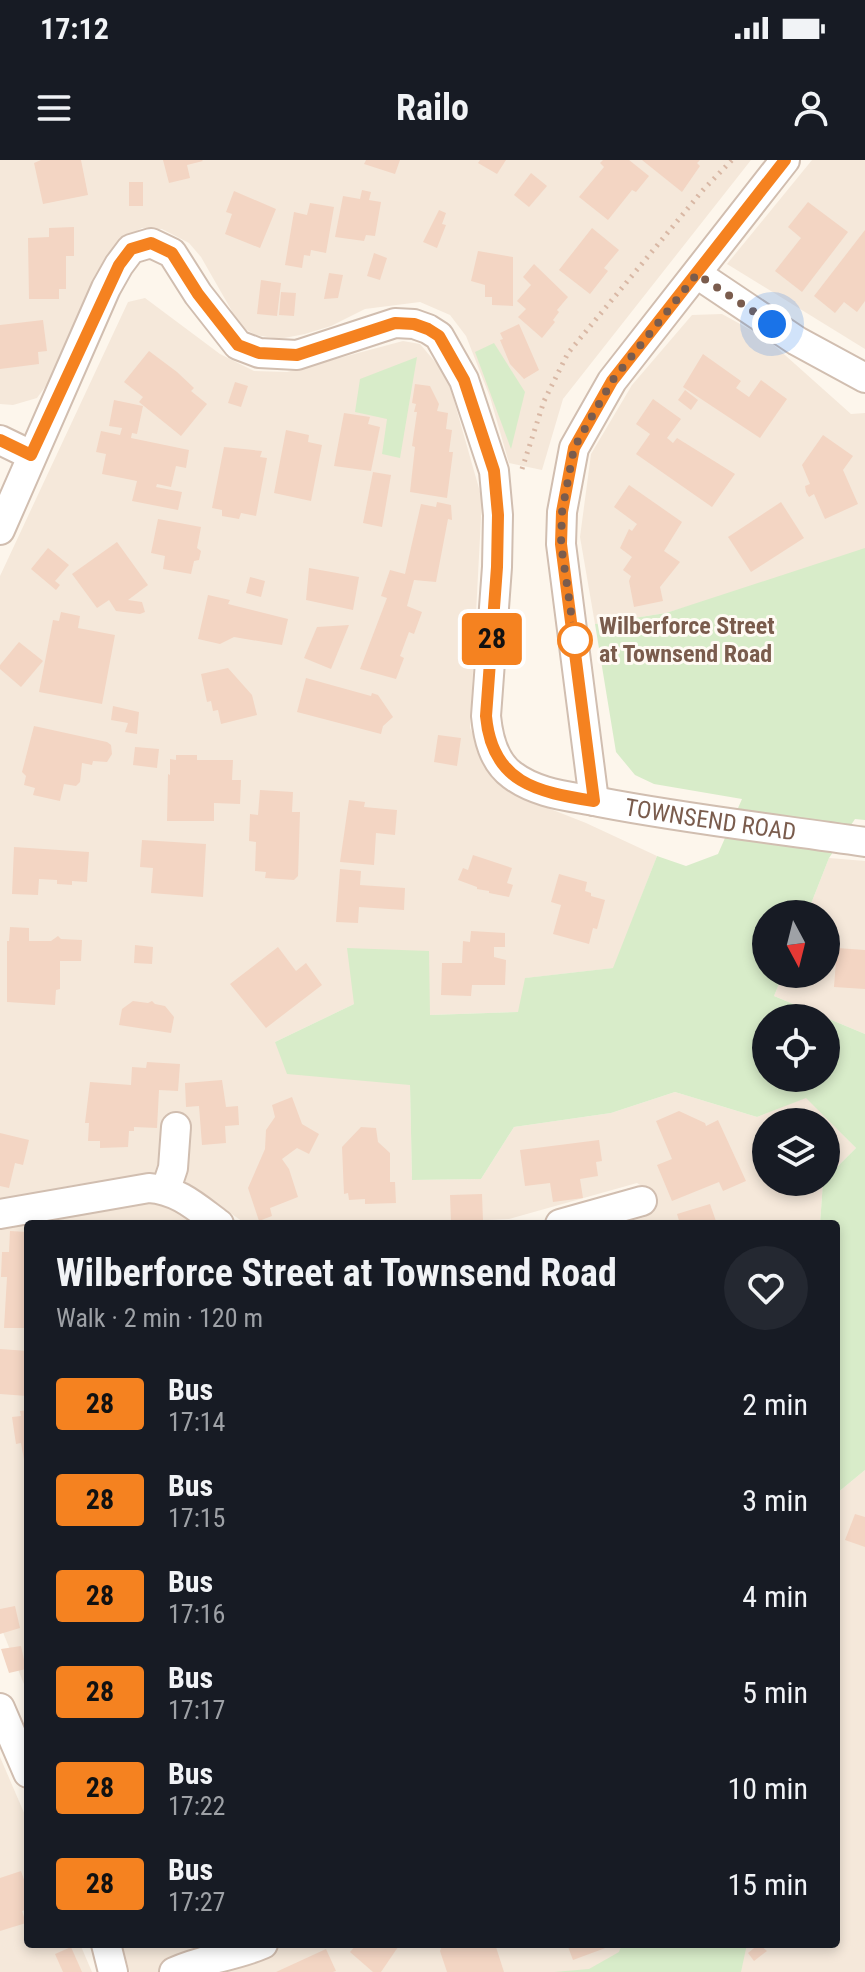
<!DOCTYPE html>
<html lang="en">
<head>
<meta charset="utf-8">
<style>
  :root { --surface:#171b24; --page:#242831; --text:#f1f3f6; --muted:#9ea1a6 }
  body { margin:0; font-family:"Roboto Condensed",sans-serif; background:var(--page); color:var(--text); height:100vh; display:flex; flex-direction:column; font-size:30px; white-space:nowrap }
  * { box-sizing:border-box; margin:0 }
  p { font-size:26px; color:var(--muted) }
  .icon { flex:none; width:44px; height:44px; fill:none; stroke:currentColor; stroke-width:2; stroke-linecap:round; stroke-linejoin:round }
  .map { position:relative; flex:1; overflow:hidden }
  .side { position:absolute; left:24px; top:1060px; width:816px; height:728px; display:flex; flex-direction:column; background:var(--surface); border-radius:8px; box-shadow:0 4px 12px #0003 }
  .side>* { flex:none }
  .badge { padding:0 16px; border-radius:6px; font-size:28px; line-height:52px }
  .needle { width:52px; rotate:173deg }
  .fabs { position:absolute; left:752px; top:740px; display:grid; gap:16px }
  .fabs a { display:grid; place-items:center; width:88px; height:88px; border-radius:50%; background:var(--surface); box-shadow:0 4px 12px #0003; font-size:40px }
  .you { position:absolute; width:40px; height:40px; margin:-20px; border:6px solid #fff; border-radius:50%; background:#1a73e8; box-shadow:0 0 0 12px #1a73e833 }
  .map>.badge { position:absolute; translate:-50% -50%; box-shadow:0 0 0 4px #fff }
  .round { display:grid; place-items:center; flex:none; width:84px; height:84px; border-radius:42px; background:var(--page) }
  .headline { display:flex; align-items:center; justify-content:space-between; height:136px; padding:0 32px }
  h1 { font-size:38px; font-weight:700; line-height:60px }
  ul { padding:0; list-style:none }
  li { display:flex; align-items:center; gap:24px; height:96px; padding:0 32px }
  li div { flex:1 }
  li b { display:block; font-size:30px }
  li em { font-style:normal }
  li .badge { min-width:88px; font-weight:700; text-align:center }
  .status { display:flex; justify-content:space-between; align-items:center; height:56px; padding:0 40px; background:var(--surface); direction:ltr }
  .status svg { height:22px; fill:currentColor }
  header { display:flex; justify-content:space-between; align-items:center; height:104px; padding:0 32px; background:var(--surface); font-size:36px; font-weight:700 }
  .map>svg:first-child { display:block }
</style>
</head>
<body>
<div class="status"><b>17:12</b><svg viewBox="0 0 49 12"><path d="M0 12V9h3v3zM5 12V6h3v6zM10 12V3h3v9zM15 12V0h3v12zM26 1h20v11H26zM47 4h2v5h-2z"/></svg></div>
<header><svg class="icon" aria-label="menu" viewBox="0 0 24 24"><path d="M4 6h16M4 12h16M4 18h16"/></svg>Railo<svg class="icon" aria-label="person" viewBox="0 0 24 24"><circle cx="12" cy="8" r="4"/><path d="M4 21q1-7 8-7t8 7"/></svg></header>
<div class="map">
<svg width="865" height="1812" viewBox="0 0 865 1812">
  <rect width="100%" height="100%" fill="#fdf6ec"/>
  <!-- residential -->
  <g fill="#f5e8da">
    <path d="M 0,0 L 751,0 L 563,239 L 542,310 L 509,303 L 490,237 L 466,176 L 450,155 L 420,142 L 365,149 L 331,166 L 305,174 L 279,179 L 256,175 L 241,167 L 201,97 L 189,83 L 162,69 L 142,68 L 117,82 L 53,216 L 37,238 L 13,245 L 0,244 Z"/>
    <path d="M 812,0 L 865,0 L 865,189 L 727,104 Z"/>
    <path d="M 145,138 L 220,194 L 254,211 L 287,212 L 403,181 L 420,184 L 447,216 L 482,339 L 470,568 L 495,618 L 525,639 L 586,663 L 657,696 L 614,808 L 526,818 L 519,852 L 430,855 L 354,844 L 275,882 L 410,924 L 412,1020 L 481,1019 L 514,967 L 611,953 L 675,932 L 757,957 L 806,937 L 856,988 L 826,1018 L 826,962 L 766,962 L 766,1022 L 823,1022 L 820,1064 L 619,1064 L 645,1057 L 652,1042 L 649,1031 L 637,1023 L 509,1059 L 401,1064 L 246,1064 L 179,1017 L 162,1016 L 74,1025 L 0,1040 L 0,416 L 128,142 Z"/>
    <path d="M 722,154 L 767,179 L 851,254 L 865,253 L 865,393 L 666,453 L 595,464 L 580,377 L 591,294 L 632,225 L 692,155 Z"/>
    <path d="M 829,698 L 865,701 L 865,874 L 774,836 L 783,814 L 826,814 L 826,754 L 807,754 Z"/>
    <path d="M 163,1041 L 197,1064 L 28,1064 L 28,1534 L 0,1465 L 0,1069 L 8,1065 Z"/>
    <path d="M 865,1310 L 865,1812 L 130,1812 L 121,1784 L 836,1784 L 836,1334 Z"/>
    <path d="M 0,1597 L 28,1662 L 28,1784 L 80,1784 L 92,1812 L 0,1812 Z"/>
  </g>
  <!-- green -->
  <g fill="#d8ecc9" fill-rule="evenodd">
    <path d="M 494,183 L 525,232 L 511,289 L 475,192 Z"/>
    <path d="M 417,197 L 400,298 L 382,294 L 387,259 L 355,252 L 360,219 Z"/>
    <path d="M 865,388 L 865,660 L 855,659 L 829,698 L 807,754 L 766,754 L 766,814 L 783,814 L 774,836 L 865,874 L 865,1310 L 836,1334 L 836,1064 L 820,1064 L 823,1022 L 826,1022 L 826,1018 L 856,988 L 806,938 L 757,957 L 675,932 L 611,953 L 514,967 L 481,1019 L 412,1020 L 410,925 L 287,914 L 275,882 L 354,844 L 347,788 L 429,791 L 430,855 L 518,852 L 525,818 L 613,808 L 657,696 L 686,706 L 718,694 L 742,639 L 654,624 L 635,615 L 616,592 L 595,464 L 666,453 ZM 766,858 L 826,858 L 826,918 L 766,918 Z"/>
    <path d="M 622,1784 L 747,1784 L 741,1812 L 554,1812 L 589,1809 L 619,1792 Z"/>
  </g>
  <!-- building -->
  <g fill="#f3d5c3">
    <path d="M 41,0 L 81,0 L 88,35 L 43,44 L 34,3 Z"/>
    <path d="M 163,0 L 202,0 L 203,1 L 187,5 L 190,18 L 169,23 Z"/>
    <path d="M 366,0 L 400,0 L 395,14 L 364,4 Z"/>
    <path d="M 480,0 L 506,0 L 497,14 L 478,3 Z"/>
    <path d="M 603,0 L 629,0 L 649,16 L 636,32 L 632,30 L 608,60 L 579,37 L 604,7 L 600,3 Z"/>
    <path d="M 642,0 L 700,0 L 697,3 L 700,6 L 682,32 Z"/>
    <path d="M 531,13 L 547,26 L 529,47 L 514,35 Z"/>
    <rect x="129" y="22" width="14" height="24"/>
    <path d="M 362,30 L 371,32 L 369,40 L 381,42 L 375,76 L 366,75 L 364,81 L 335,77 L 343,36 L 360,39 Z"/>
    <path d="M 234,31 L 276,49 L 260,88 L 225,74 L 232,54 L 226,52 Z"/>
    <path d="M 808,42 L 848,72 L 802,132 L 775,111 L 801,78 L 788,67 Z"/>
    <path d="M 310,43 L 334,47 L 326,93 L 311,90 L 310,96 L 304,95 L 302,108 L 285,105 L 294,52 L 307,55 Z"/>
    <path d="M 439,50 L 446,53 L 442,64 L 446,65 L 437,88 L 423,82 Z"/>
    <path d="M 74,67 L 74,96 L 66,96 L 66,129 L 59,129 L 59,139 L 29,139 L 28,78 L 49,77 L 49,68 Z"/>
    <path d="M 592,68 L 619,90 L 604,108 L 608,111 L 590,134 L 559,110 Z"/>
    <path d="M 865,70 L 865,141 L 857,152 L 844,142 L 835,153 L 814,136 Z"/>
    <path d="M 478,91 L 513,97 L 513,146 L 492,145 L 492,137 L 485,137 L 485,125 L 471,121 Z"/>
    <path d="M 374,93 L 387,98 L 380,120 L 367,116 Z"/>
    <path d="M 534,104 L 568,137 L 557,150 L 559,152 L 553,160 L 555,162 L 542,178 L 518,157 L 526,149 L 517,141 L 531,125 L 523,117 Z"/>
    <path d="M 329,113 L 343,115 L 338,138 L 324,139 Z"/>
    <path d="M 261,120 L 281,123 L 277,156 L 257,154 Z"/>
    <path d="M 281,132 L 296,133 L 294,156 L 279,155 Z"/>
    <path d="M 43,160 L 47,191 L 38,192 L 39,204 L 0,209 L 0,165 Z"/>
    <path d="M 519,164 L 539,210 L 524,219 L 510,204 L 500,180 L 503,179 L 500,173 Z"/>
    <path d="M 149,191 L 177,212 L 194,228 L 191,231 L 207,244 L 181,276 L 139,242 L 143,237 L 124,222 Z"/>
    <path d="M 703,194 L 741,221 L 736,228 L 749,237 L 761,220 L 787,239 L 760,278 L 683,227 Z"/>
    <path d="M 235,222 L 248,226 L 241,247 L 228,243 Z"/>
    <path d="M 415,224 L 430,226 L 439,244 L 437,251 L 448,253 L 446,269 L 452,270 L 449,292 L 453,292 L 447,338 L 410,332 L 415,287 L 412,286 L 417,252 L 414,252 L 416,244 L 412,243 Z"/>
    <path d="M 685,230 L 698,240 L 691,250 L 678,240 Z"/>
    <path d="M 653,239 L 681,259 L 667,278 L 673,283 L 677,278 L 735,314 L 712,347 L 636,294 L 650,274 L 636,264 Z"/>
    <path d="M 114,240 L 143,246 L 137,274 L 132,273 L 131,278 L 189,290 L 186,308 L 176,306 L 171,327 L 157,324 L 156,327 L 182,332 L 178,350 L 132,341 L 137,321 L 102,314 L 106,294 L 96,292 L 101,271 L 120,275 L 122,268 L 109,266 Z"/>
    <path d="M 344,253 L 370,257 L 368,264 L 380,267 L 371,311 L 334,306 Z"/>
    <path d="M 286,270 L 309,275 L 308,282 L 322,285 L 311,341 L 274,333 Z"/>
    <path d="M 823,275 L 853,296 L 843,310 L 858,344 L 825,359 L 814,334 L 809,337 L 806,332 L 805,326 L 810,324 L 802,305 Z"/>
    <path d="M 224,287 L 262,291 L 260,297 L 267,298 L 256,356 L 241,353 L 239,359 L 222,356 L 222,350 L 212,348 Z"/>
    <path d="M 373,312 L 391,315 L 382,367 L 363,363 Z"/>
    <path d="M 629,325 L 682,362 L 664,391 L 680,402 L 660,427 L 663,441 L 634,447 L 629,421 L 631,416 L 623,410 L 632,397 L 620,388 L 629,369 L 632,371 L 637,364 L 614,347 Z"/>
    <path d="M 437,342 L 451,345 L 452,360 L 448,359 L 436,422 L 414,420 L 407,446 L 422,452 L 414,474 L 409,472 L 400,496 L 404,498 L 396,519 L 360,509 L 387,438 L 381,436 L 390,410 L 405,414 L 421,344 L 436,347 Z"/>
    <path d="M 781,342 L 804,378 L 751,412 L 728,377 Z"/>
    <path d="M 158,359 L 201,367 L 197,388 L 201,391 L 199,400 L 194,401 L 191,414 L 163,409 L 165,396 L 151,393 Z"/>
    <path d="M 117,382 L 148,425 L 128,440 L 142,442 L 145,452 L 140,454 L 116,451 L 109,440 L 97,448 L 72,414 Z"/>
    <path d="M 48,388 L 69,405 L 55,421 L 60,425 L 56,430 L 31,409 Z"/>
    <path d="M 309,408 L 359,417 L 353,450 L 306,440 Z"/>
    <path d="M 250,417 L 265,421 L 261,437 L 246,433 Z"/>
    <path d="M 208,435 L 230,440 L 228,444 L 288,459 L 282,485 L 234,477 L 220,484 L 198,479 Z"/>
    <path d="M 61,452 L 80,456 L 78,468 L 115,475 L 102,544 L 39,532 L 53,460 L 59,461 Z"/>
    <path d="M 349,465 L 331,509 L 304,498 L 317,467 Z"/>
    <path d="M 19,482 L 43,501 L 21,527 L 0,509 L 0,505 Z"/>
    <path d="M 228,508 L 252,535 L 257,555 L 221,564 L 218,550 L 213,551 L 211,541 L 207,542 L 201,514 Z"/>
    <path d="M 306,518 L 371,536 L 372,533 L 378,535 L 393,557 L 383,566 L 381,574 L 297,552 Z"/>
    <path d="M 113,546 L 139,552 L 137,574 L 125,572 L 128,563 L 111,560 Z"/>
    <path d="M 34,566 L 107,582 L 111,585 L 112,594 L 107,602 L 93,601 L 92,605 L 82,603 L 80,622 L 76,626 L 64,624 L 60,641 L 33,635 L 35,628 L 24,625 L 26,616 L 22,612 Z"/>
    <path d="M 438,575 L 461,578 L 457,606 L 434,602 Z"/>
    <path d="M 135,587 L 159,589 L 157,608 L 133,605 Z"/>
    <path d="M 176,595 L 197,595 L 197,600 L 233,600 L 232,620 L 241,620 L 240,644 L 214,643 L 214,661 L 167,661 L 168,614 L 170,615 L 170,599 L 176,600 Z"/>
    <path d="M 260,630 L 293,632 L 292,652 L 300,652 L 298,716 L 294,720 L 265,718 L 266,712 L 255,711 L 256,682 L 249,681 L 250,654 L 258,655 Z"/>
    <path d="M 349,640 L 365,642 L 364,647 L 397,650 L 395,675 L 376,673 L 374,705 L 340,702 Z"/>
    <path d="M 142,680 L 206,684 L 203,737 L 151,733 L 153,708 L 140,707 Z"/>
    <path d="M 14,687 L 89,692 L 87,722 L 72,721 L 72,725 L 57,724 L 57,720 L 39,719 L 38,735 L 12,734 Z"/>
    <path d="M 473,695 L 512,708 L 507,723 L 513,725 L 509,737 L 489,733 L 489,731 L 477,729 L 477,727 L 458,720 L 463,708 L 468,710 Z"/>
    <path d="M 340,709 L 361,711 L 360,725 L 405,728 L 404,750 L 359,747 L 358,763 L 336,762 Z"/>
    <path d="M 559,714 L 587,722 L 585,731 L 591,733 L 591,736 L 605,740 L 597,769 L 593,768 L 589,784 L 553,774 L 561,745 L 551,742 Z"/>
    <path d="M 10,767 L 29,768 L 29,781 L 51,781 L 58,776 L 61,779 L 82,780 L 81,801 L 60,801 L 60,829 L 56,830 L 55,845 L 7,842 L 7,781 L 9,781 Z"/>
    <path d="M 471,771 L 505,773 L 505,787 L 494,787 L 494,797 L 506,800 L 505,825 L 472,825 L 471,836 L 441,835 L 442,803 L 462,803 L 463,781 L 470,782 Z"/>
    <path d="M 135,785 L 153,787 L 152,804 L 134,803 Z"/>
    <path d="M 278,787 L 296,811 L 306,803 L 322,825 L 266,868 L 230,824 Z"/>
    <path d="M 837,788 L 865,790 L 865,829 L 834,827 Z"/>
    <path d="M 133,841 L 148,843 L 152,841 L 155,844 L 165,846 L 174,857 L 171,873 L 119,865 L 122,849 Z"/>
    <path d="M 147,902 L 180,904 L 178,931 L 159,930 L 157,968 L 134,967 L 134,971 L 129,971 L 128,987 L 100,988 L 100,981 L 88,981 L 89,963 L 85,963 L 90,922 L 131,925 L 132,907 L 146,908 Z"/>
    <path d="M 222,920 L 226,947 L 238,946 L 239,965 L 225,966 L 226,983 L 202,985 L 199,946 L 186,947 L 185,923 Z"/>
    <path d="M 292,937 L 302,964 L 319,974 L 309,994 L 297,988 L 282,999 L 289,1009 L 298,1037 L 270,1048 L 272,1056 L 259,1061 L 248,1028 L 265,989 L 266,970 L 275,957 L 272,945 Z"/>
    <path d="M 679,951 L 705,963 L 706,966 L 718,960 L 746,1021 L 723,1031 L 719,1022 L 672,1041 L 657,1005 L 672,999 L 656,961 Z"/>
    <path d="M 361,967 L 376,968 L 378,982 L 390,993 L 390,1022 L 395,1022 L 396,1043 L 365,1044 L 365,1039 L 349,1040 L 348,1033 L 344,1034 L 342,987 Z"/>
    <path d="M 0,973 L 29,980 L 23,1005 L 15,1003 L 9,1028 L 0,1026 Z"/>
    <path d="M 599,980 L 602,1001 L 596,1002 L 598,1016 L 580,1019 L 583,1038 L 553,1042 L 550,1023 L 525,1026 L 520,990 Z"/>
    <path d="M 482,1034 L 483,1061 L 451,1062 L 450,1035 Z"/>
    <path d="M 710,1044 L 717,1064 L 680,1064 L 677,1054 Z"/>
    <path d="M 10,1071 L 28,1072 L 28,1168 L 4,1168 L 7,1117 L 1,1117 L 2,1092 L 9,1092 Z"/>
    <path d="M 0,1189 L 28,1191 L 27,1236 L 0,1234 Z"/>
    <path d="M 28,1250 L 28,1305 L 25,1306 L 21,1283 L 16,1284 L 12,1257 L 21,1256 L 20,1251 Z"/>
    <path d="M 855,1354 L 865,1357 L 865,1387 L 845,1380 Z"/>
    <path d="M 15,1446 L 20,1468 L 0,1474 L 0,1449 Z"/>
    <path d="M 21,1486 L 26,1509 L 9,1513 L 1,1489 Z"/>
    <path d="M 21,1711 L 28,1731 L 28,1749 L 22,1751 L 26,1763 L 0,1771 L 0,1718 Z"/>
    <path d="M 357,1784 L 400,1784 L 381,1812 L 373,1812 L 350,1792 Z"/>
    <path d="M 443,1784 L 495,1784 L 504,1812 L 447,1812 L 440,1791 Z"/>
    <path d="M 567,1784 L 607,1784 L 608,1787 L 573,1800 Z"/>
    <path d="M 759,1784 L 767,1791 L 754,1801 L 748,1793 Z"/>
    <path d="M 71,1787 L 82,1812 L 63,1812 L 55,1794 Z"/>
    <path d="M 326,1789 L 336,1811 L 333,1812 L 276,1812 Z"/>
  </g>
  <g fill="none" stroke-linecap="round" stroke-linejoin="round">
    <defs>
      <g id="minor">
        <path d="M 697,114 L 797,181 L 865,218"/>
        <path d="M 0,280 L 31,295"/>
        <path id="s1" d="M 0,370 L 106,128 L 119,105 L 131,89 L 151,83 L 172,93 L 198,134 L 238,185 L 259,193 L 297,195 L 395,163 L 414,164 L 428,169 L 439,176 L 464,220 L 494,311 L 498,355 L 497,407 L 486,556 C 488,577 493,601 512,615 C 537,634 569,636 599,642 C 687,659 776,669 865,682"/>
        <path d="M 594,641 L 561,384 L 562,352 L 574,288 L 612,221 L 785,0"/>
        <path d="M 166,1029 L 173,1008 L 176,967"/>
        <path d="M 0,1054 L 149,1028 C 178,1030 196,1047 219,1064"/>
        <path d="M 560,1064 L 642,1041"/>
        <path d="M 0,1548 L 28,1613"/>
        <path d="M 106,1784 L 113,1812"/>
        <path d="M 174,1812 C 204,1798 234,1797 263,1784"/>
      </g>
    </defs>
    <!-- minor casing -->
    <use href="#minor" stroke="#d1beb0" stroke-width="32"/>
    <!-- path -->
    <path stroke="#d9b8a5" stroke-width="5" stroke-dasharray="2 6" stroke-linecap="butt" d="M 522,309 L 544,241 L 568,193 L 703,30 L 732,0"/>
    <!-- minor -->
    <use href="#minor" stroke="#fff" stroke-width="28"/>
  </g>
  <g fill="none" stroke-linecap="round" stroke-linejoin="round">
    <defs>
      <path id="line" d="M 0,280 L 31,295 L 119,105 L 131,89 L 151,83 L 172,93 L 198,134 L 238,185 L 259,193 L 297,195 L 395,163 L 414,164 L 428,169 L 439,176 L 464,220 L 494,311 L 498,355 L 497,407 L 486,556 C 492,623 537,632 594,641 L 561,384 L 562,352 L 574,288 L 612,221 L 785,0"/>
    </defs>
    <!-- line casing -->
    <use href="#line" stroke="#fff" stroke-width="18"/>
    <!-- line -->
    <use href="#line" stroke="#f58220" stroke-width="12"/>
    <!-- walk -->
    <path stroke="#7a5c4d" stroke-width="8" stroke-dasharray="0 14.4" d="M 575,480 L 561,384 L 562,352 L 574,288 L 612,221 L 697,114 L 772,164"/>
  </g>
  <!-- markers -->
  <circle fill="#fff" stroke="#f58220" stroke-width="4" cx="575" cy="480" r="16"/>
  <g text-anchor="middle" stroke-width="6" stroke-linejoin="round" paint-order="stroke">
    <!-- stop labels -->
    <g font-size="24" font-weight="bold" fill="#7a5c4d" stroke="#fffaf3" text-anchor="start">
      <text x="599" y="474">Wilberforce Street<tspan x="599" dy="28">at Townsend Road</tspan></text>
    </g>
    <!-- street labels -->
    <g font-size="24" fill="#7a5c4d" stroke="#fffaf3">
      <text dy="8" stroke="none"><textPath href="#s1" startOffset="1342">TOWNSEND ROAD</textPath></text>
    </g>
  </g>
</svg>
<div class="fabs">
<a><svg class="needle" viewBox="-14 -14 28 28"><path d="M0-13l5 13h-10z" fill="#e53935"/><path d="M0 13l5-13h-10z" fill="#9ea1a6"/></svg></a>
<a><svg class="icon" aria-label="locate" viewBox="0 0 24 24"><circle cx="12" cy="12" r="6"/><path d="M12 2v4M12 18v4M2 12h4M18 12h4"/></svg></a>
<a><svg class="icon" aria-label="layers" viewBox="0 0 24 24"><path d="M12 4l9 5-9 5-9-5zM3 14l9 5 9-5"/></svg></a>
</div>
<div class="you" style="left:772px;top:164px"></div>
<b class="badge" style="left:492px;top:479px;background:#f58220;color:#111">28</b>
<section class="side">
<div class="headline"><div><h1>Wilberforce Street at Townsend Road</h1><p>Walk · 2 min · 120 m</p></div><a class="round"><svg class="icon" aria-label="heart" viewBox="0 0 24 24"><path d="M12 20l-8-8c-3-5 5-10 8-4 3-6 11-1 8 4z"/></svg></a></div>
<ul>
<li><span class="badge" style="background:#f58220;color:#111">28</span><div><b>Bus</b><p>17:14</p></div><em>2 min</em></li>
<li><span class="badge" style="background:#f58220;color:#111">28</span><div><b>Bus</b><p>17:15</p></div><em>3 min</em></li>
<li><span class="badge" style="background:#f58220;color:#111">28</span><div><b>Bus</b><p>17:16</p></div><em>4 min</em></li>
<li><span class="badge" style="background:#f58220;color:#111">28</span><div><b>Bus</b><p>17:17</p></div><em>5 min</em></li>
<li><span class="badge" style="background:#f58220;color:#111">28</span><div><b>Bus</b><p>17:22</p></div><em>10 min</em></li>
<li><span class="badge" style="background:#f58220;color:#111">28</span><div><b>Bus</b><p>17:27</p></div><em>15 min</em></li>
</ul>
</section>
</div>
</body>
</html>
